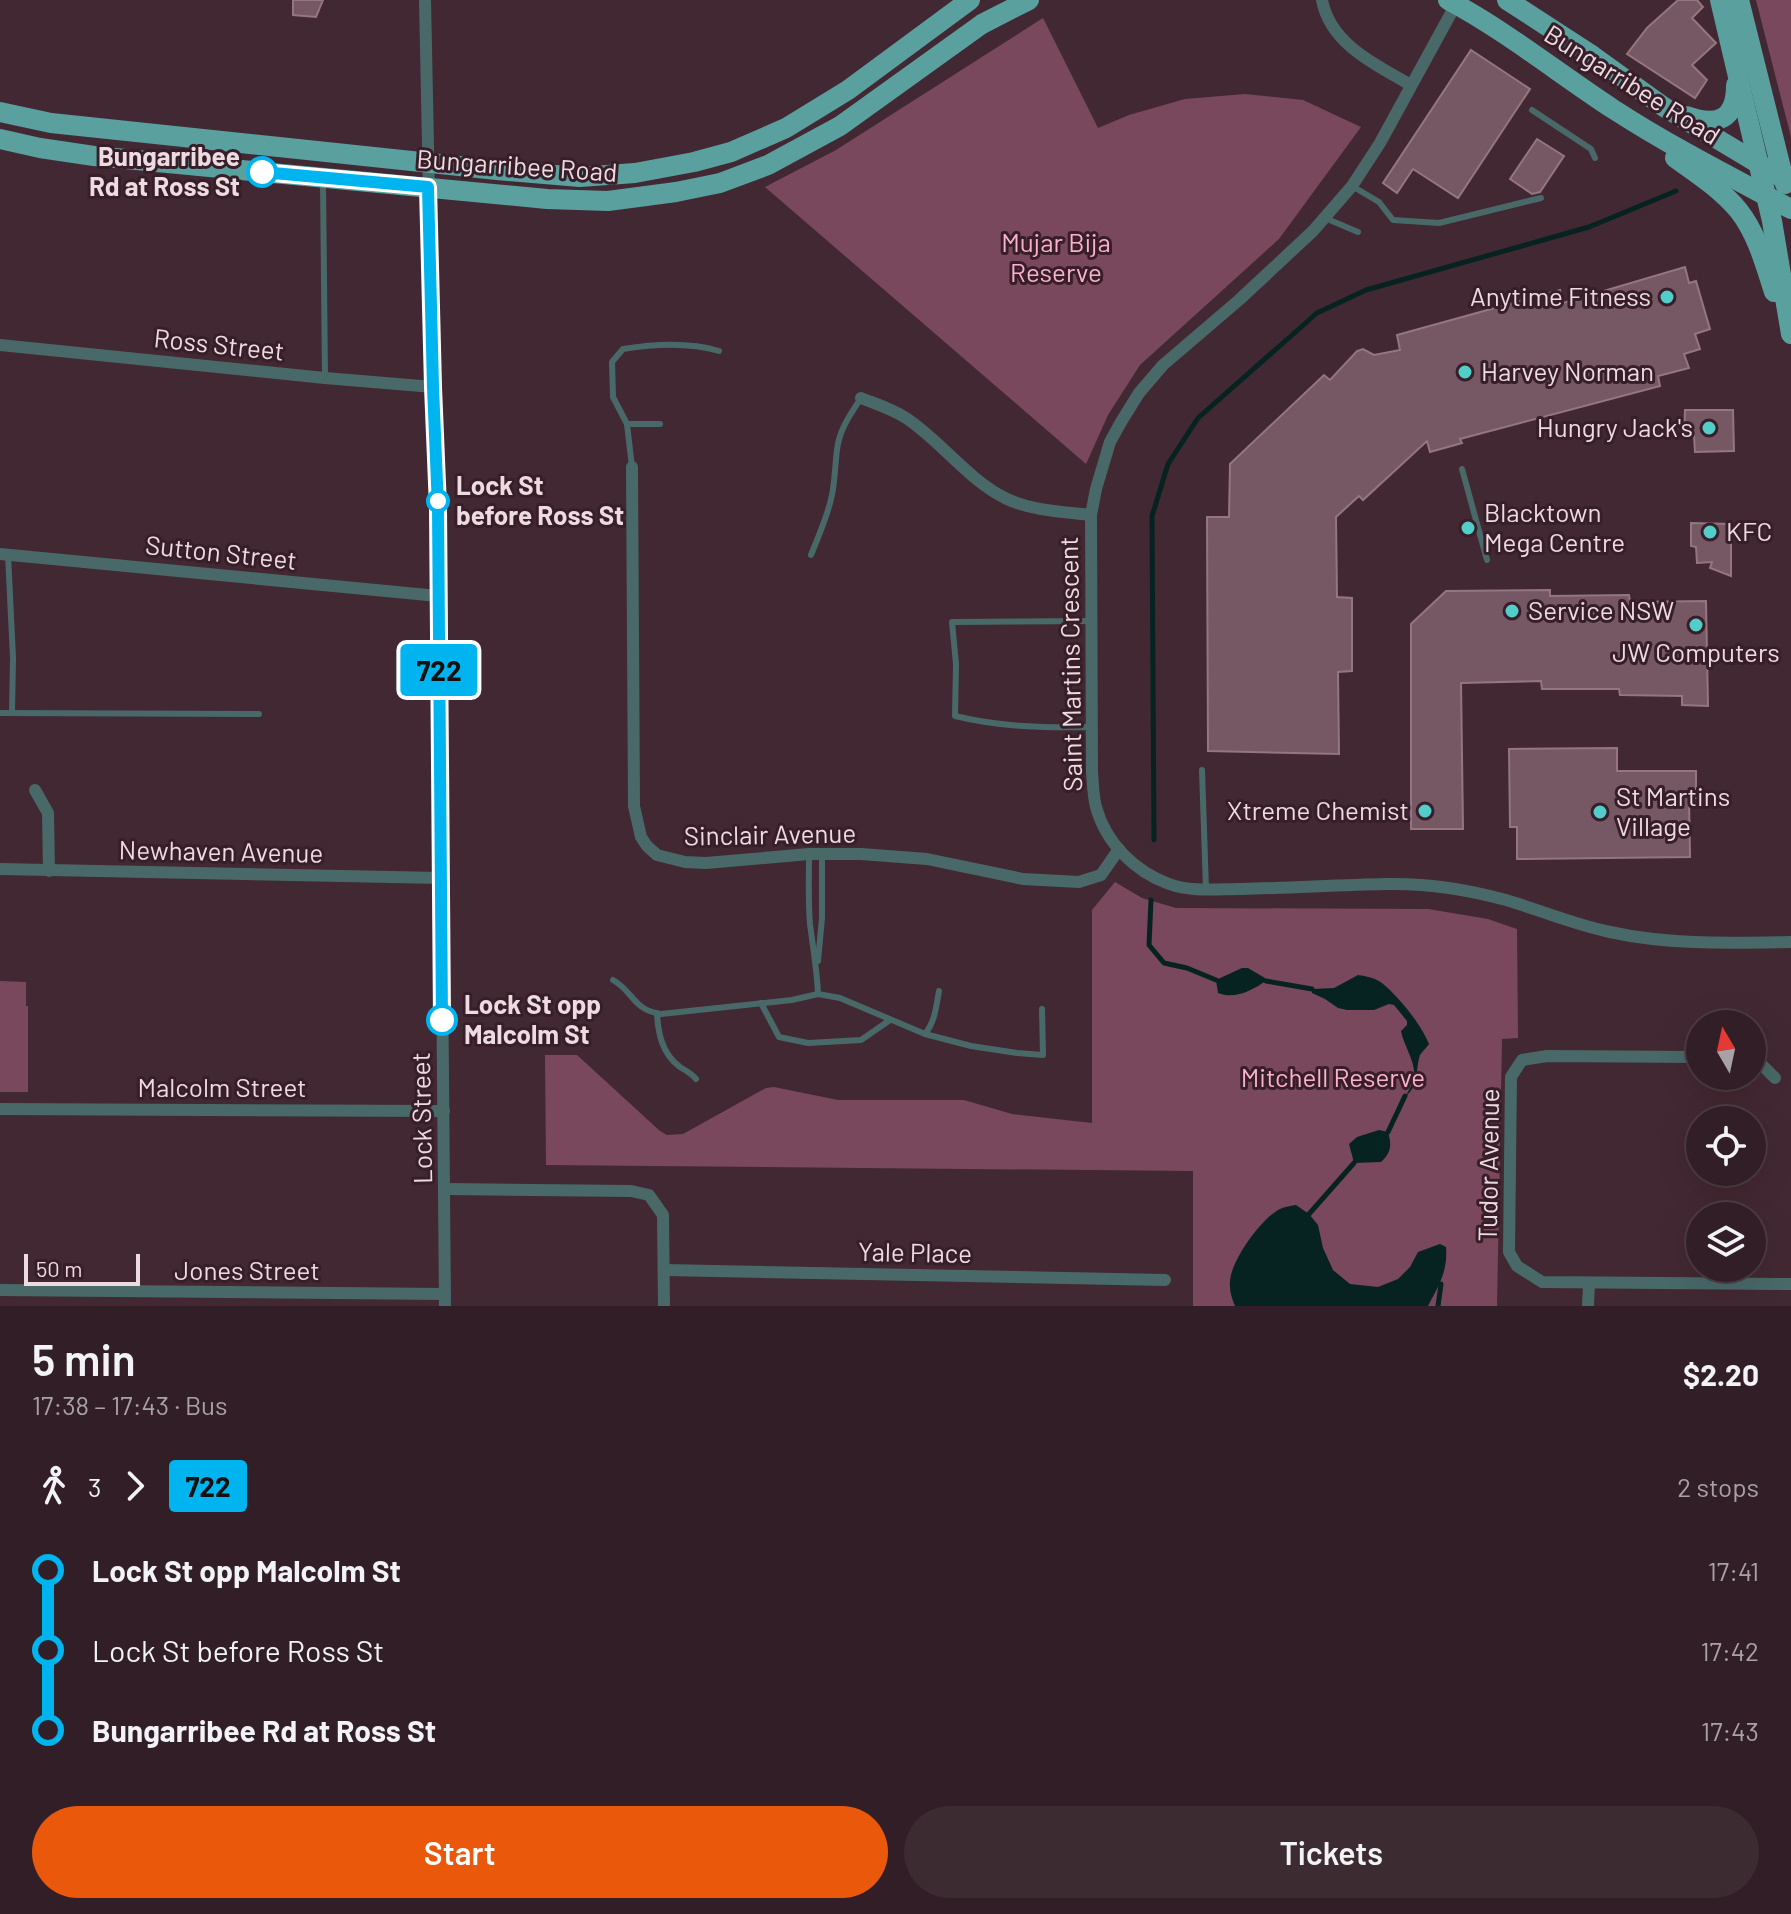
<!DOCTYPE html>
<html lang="en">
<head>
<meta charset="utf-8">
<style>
  :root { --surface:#321e26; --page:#3d2b32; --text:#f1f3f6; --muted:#a8a2a7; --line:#4d3c43; --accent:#ea580c }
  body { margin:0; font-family:Barlow,sans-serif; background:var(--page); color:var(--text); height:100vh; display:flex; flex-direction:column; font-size:30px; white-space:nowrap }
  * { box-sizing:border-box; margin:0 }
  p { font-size:26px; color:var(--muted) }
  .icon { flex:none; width:44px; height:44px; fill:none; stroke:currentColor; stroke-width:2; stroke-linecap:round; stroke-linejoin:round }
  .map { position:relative; height:1306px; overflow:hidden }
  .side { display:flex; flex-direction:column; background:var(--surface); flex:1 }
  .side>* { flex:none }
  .badge { padding:0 16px; border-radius:6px; font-size:28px; line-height:52px }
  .needle { width:52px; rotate:351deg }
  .buttons { position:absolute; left:1686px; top:1010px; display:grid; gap:16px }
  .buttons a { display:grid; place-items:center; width:80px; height:80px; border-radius:50%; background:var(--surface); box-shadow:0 8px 32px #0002,0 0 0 2px var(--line); font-size:40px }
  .scale { position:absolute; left:24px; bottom:20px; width:116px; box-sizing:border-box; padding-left:8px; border:4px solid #ecdbe1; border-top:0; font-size:22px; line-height:28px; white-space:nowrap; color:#ecdbe1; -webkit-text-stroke:6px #371e28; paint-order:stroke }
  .map>.badge { position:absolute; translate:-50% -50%; box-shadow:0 0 0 4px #fff }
  .legs { display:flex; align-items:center; gap:12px; height:88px; padding:0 32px; font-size:26px }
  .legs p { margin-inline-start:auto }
  .summary { display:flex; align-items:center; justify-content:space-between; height:136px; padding:0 32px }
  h1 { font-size:44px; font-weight:600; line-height:60px }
  .primary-button { display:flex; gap:16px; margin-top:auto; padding:16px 32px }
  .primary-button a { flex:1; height:92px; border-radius:48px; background:var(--accent); color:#fff; font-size:32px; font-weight:600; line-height:92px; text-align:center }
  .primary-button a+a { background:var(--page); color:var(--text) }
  ul { padding:0 32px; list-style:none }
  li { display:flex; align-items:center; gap:28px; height:80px; font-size:30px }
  li i { display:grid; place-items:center; width:12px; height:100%; margin:0 10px; background:currentColor }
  li i::after { content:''; width:20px; height:20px; margin:-10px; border:6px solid; border-radius:50%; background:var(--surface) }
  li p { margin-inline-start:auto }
  li:first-child i { background:linear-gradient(#0000 50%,currentColor 0) }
  li:last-child i { background:linear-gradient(currentColor 50%,#0000 0) }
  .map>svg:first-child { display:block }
</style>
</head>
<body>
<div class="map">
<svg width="1791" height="1306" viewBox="0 0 1791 1306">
  <rect width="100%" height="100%" fill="#422832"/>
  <!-- green -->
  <g fill="#7a485c">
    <path d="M 1756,0 L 1791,0 L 1791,137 Z"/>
    <path d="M 1043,18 L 1098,128 L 1129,115 L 1185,99 L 1245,94 L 1303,100 L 1361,127 L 1279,239 L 1140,365 L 1108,415 L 1086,464 L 765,187 L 836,150 Z"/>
    <path d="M 1115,882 L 1142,898 L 1176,908 L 1428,909 L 1488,919 L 1517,929 L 1518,1038 L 1502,1039 L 1497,1306 L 1193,1306 L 1193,1171 L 546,1165 L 545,1055 L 577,1055 L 660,1131 L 667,1135 L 683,1134 L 766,1088 L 774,1087 L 838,1100 L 964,1100 L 1012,1114 L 1092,1123 L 1092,910 Z"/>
    <path d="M 0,981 L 26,982 L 26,1006 L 28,1006 L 28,1092 L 0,1092 Z"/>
  </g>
  <!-- water -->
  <g fill="#062322">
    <path d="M 1242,968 L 1248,968 L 1265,978 L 1266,981 C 1252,990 1235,1000 1218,993 L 1216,980 Z"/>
    <path d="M 1358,975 C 1366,976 1375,978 1382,983 C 1398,996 1421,1024 1429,1044 C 1427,1047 1422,1052 1420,1055 C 1415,1070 1420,1084 1406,1096 C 1408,1091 1413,1084 1414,1078 C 1416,1061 1404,1047 1401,1031 L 1407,1025 L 1407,1021 L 1394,1005 L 1389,1004 L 1374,1010 L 1347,1010 L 1338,1008 L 1325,999 L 1312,993 L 1312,989 L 1334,988 Z"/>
    <path d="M 1379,1130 L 1388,1132 C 1392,1145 1391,1153 1381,1162 L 1354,1163 L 1349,1144 L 1357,1137 Z"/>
    <path d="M 1296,1205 L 1309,1214 L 1318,1225 L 1323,1248 L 1333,1270 L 1350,1284 L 1378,1287 L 1398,1279 L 1410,1267 L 1418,1252 L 1440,1244 L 1446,1247 C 1448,1271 1439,1285 1428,1306 L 1235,1306 C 1231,1297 1228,1286 1231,1275 C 1236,1255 1260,1221 1278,1210 C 1283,1207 1290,1206 1296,1205 Z"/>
  </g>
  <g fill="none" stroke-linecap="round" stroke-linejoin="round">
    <!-- stream -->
    <g stroke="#062322" stroke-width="5">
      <path d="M 1154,840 L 1152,516 L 1168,464 L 1198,418 L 1317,313 L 1366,290 L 1589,227 L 1676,191"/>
      <path d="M 1151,900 L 1149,945 L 1164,963 L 1187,968 L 1216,980"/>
      <path d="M 1266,981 L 1312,989"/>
      <path d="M 1388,1132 L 1405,1096"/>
      <path d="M 1309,1214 L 1354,1163"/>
      <path d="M 1438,1306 L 1441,1284"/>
    </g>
  </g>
  <!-- building -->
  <g fill="#755863" stroke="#947580" stroke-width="2">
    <path d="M 293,0 L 323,0 L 316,17 L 293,15 Z"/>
    <path d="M 1678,0 L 1697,0 L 1703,7 L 1692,18 L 1716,43 L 1692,65 L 1707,80 L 1695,98 L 1627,54 L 1647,28 Z"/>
    <path d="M 1471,50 L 1530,89 L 1458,198 L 1413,169 L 1397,193 L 1383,183 Z"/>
    <path d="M 1537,139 L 1564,156 L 1540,192 L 1532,194 L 1510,179 Z"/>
    <path d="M 1685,267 L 1689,283 L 1696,281 L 1710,329 L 1695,334 L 1700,349 L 1684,354 L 1689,368 L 1658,376 L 1660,386 L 1460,439 L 1462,443 L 1430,452 L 1427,441 L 1363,500 L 1359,496 L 1336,517 L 1337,597 L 1352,598 L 1352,671 L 1338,672 L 1339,754 L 1208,751 L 1207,517 L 1229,517 L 1230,464 L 1324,375 L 1330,380 L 1357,351 L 1363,349 L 1374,355 L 1400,350 L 1397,335 L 1560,290 L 1563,303 Z"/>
    <path d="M 1685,410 L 1733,410 L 1734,451 L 1695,452 L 1694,435 L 1684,436 Z"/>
    <path d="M 1691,523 L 1731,524 L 1731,576 L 1710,568 L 1712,562 L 1697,563 L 1696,547 L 1691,546 Z"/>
    <path d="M 1550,590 L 1550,596 L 1629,595 L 1630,602 L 1706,601 L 1708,706 L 1682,705 L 1682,696 L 1620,695 L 1619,689 L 1542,689 L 1541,681 L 1461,683 L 1463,829 L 1411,829 L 1411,624 L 1446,591 Z"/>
    <path d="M 1617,748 L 1617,771 L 1696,771 L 1696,798 L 1689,798 L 1690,857 L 1517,859 L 1517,827 L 1510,827 L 1509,749 Z"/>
  </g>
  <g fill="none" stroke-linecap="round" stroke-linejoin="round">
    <!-- service -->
    <g stroke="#486968" stroke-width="6">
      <path d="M 1532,110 L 1591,149 L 1595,158"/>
      <path d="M 323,181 L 325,378"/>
      <path d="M 1352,186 L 1379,202 L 1393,220 L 1439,223 L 1541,198"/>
      <path d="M 1325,218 L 1358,232"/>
      <path d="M 627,424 L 660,424"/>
      <path d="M 632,467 L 627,424 L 613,397 L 612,362 L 623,349 C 654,344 689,342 719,351"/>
      <path d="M 1462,469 L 1487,560"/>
      <path d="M 8,554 L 13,658 L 12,713"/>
      <path d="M 811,555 C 819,535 828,515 832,495 C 835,480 835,465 837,450 C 839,430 850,415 861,398"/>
      <path d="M 1091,621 L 952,622 L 956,664 L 955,716 C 1000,727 1046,728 1092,727"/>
      <path d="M 0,713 L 259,714"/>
      <path d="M 1202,770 L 1206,889"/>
      <path d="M 809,854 C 809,877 808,901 810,924 C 813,948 817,970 818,994"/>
      <path d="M 818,961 L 822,918 L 822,853"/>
      <path d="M 613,980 C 634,992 633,1010 661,1014 L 792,1000 L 818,994 L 840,998 L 925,1034 L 971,1046 L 1017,1053 L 1043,1055 L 1042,1009"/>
      <path d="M 761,1003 L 779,1037 L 808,1043 L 861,1040 L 890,1020"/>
      <path d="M 657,1013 C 658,1033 662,1054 680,1067 C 686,1071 691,1073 696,1079"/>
      <path d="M 925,1034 C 935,1022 936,1007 939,991"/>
    </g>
    <!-- minor -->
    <g stroke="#486968" stroke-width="12">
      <path d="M 425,0 L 433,387 L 438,507 L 445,1306"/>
      <path d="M 1322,0 C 1330,44 1376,65 1411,85"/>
      <path d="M 1456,4 L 1380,143 L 1352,186 L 1313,231 L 1239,300 L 1163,365 L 1139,393 L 1121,422 L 1110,442 L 1096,489 L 1091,515 L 1092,771 C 1093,784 1093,796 1096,807 C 1106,843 1134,871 1169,884 C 1191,892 1217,889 1241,889 C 1289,888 1338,885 1386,884 C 1427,883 1466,889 1506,900 C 1540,910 1575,925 1610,932 C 1669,945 1730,943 1791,942"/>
      <path d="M 0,345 L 325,378 L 433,387"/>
      <path d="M 861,398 C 876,404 892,409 906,418 C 941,441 969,481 1007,499 C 1033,511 1064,512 1091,515"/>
      <path d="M 632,467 L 634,806 L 641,837 L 647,846 L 657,855 L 685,862 L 706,863 L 809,854 L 861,854 L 927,859 L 1023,879 L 1079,882 L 1101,875 L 1119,849"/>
      <path d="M 0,554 L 438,596"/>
      <path d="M 35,790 L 48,813 L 49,871"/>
      <path d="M 0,869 L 441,878"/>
      <path d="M 1700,1057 L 1547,1056 L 1522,1060 L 1511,1077 L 1509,1252 L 1517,1266 L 1542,1282 L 1791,1284"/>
      <path d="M 1752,1057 L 1754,1057 L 1775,1078"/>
      <path d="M 0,1109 L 444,1111"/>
      <path d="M 445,1189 L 631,1191 L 649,1195 L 663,1215 L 664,1306"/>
      <path d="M 664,1270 L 1165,1280"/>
      <path d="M 0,1290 L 445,1294"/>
      <path d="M 1588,1306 L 1589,1283"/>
    </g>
    <!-- primary -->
    <g stroke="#59a09e" stroke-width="20">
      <path d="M 1448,0 C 1506,31 1558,73 1613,109 C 1670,146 1731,177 1791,209"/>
      <path d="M 1507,0 L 1593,56 L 1664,107 L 1784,179"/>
      <path d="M 1720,0 L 1772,221 L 1791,334"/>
      <path d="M 1739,0 L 1785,184"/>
      <path d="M 0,112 L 51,123 L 497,170 L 580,177 L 635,173 L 694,162 L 731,152 L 786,128 L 848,90 L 970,0"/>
      <path d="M 1686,116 C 1717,127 1736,120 1736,85"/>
      <path d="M 0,139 L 40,148 L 94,156 L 547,199 L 608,201 L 676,192 L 720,183 L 768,165 L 840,126 L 982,24 L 1029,0"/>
      <path d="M 1675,158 C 1697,174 1721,189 1739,211 C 1757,234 1765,264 1774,292"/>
    </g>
  </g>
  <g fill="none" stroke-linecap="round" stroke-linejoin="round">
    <defs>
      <path id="line-1" d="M 262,172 L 428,187 L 433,387 L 438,507 L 442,1020"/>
    </defs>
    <!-- line-1 casing -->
    <use href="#line-1" stroke="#fff" stroke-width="18"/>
    <!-- line-1 -->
    <use href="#line-1" stroke="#00b5ef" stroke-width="12"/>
  </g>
  <!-- markers -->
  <g fill="#fff" stroke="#00b5ef" stroke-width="4">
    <circle cx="262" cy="172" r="14"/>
    <circle cx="438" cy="501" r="10"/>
    <circle cx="442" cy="1020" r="14"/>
  </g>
  <g fill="#53cdca" stroke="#371e28" stroke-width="3">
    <circle cx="1667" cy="297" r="8"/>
    <circle cx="1465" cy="372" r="8"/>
    <circle cx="1709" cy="428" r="8"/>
    <circle cx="1468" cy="528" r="8"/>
    <circle cx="1710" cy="532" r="8"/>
    <circle cx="1512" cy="611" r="8"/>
    <circle cx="1696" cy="625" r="8"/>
    <circle cx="1425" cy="811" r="8"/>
    <circle cx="1600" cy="812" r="8"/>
  </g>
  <g text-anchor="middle" stroke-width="6" stroke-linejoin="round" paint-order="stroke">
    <!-- street labels -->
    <g font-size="26" fill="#ecdbe1" stroke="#371e28">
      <text transform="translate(1632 85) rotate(32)" y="9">Bungarribee Road</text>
      <text transform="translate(517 166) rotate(4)" y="9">Bungarribee Road</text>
      <text transform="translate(219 345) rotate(6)" y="9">Ross Street</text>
      <text transform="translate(221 553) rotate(6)" y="9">Sutton Street</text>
      <text transform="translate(1071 664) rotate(-91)" y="9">Saint Martins Crescent</text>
      <text transform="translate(770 835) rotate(-1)" y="9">Sinclair Avenue</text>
      <text transform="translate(221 852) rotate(1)" y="9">Newhaven Avenue</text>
      <text x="222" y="1097">Malcolm Street</text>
      <text transform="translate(422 1118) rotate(-91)" y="9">Lock Street</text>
      <text transform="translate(1489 1165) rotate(-89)" y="9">Tudor Avenue</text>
      <text transform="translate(915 1253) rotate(1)" y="9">Yale Place</text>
      <text x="247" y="1280">Jones Street</text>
    </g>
    <!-- stop labels -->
    <g font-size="26" font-weight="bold" fill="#ecdbe1" stroke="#371e28" text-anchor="start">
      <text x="240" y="166" text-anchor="end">Bungarribee<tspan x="240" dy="30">Rd at Ross St</tspan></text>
      <text x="456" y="495">Lock St<tspan x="456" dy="30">before Ross St</tspan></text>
      <text x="464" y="1014">Lock St opp<tspan x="464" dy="30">Malcolm St</tspan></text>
    </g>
    <!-- park labels -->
    <g font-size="26" fill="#fab1cd" stroke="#371e28">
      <text x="1056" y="252">Mujar Bija<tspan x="1056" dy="30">Reserve</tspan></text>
      <text x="1333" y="1087">Mitchell Reserve</text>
    </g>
    <!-- poi labels -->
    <g font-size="26" fill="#ecdbe1" stroke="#371e28" text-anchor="start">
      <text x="1651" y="306" text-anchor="end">Anytime Fitness</text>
      <text x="1481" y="381">Harvey Norman</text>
      <text x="1693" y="437" text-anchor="end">Hungry Jack's</text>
      <text x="1484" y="522">Blacktown<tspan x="1484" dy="30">Mega Centre</tspan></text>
      <text x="1726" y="541">KFC</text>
      <text x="1528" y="620">Service NSW</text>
      <text x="1696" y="662" text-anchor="middle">JW Computers</text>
      <text x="1616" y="806">St Martins<tspan x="1616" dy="30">Village</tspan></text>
      <text x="1409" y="820" text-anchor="end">Xtreme Chemist</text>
    </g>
  </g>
</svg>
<div class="buttons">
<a><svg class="needle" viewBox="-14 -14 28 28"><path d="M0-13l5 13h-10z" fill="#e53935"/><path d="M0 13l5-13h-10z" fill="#a8a2a7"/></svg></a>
<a><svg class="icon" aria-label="locate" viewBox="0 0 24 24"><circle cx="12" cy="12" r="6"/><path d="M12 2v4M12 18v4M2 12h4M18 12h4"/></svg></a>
<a><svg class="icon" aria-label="layers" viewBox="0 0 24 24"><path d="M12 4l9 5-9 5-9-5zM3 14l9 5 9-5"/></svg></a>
</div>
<div class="scale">50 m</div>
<b class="badge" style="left:439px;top:670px;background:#00b5ef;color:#111">722</b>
</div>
<section class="side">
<div class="summary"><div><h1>5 min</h1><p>17:38 – 17:43 · Bus</p></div><b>$2.20</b></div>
<div class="legs"><svg class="icon" aria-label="walk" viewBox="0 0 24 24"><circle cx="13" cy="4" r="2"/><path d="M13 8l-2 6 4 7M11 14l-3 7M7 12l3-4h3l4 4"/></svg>3<svg class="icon" aria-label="forward" viewBox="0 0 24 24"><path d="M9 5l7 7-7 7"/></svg><b class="badge" style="background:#00b5ef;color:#111">722</b><p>2 stops</p></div>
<ul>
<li><i style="color:#00b5ef"></i><b>Lock St opp Malcolm St</b><p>17:41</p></li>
<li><i style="color:#00b5ef"></i><span>Lock St before Ross St</span><p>17:42</p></li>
<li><i style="color:#00b5ef"></i><b>Bungarribee Rd at Ross St</b><p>17:43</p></li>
</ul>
<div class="primary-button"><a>Start</a><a>Tickets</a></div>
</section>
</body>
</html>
